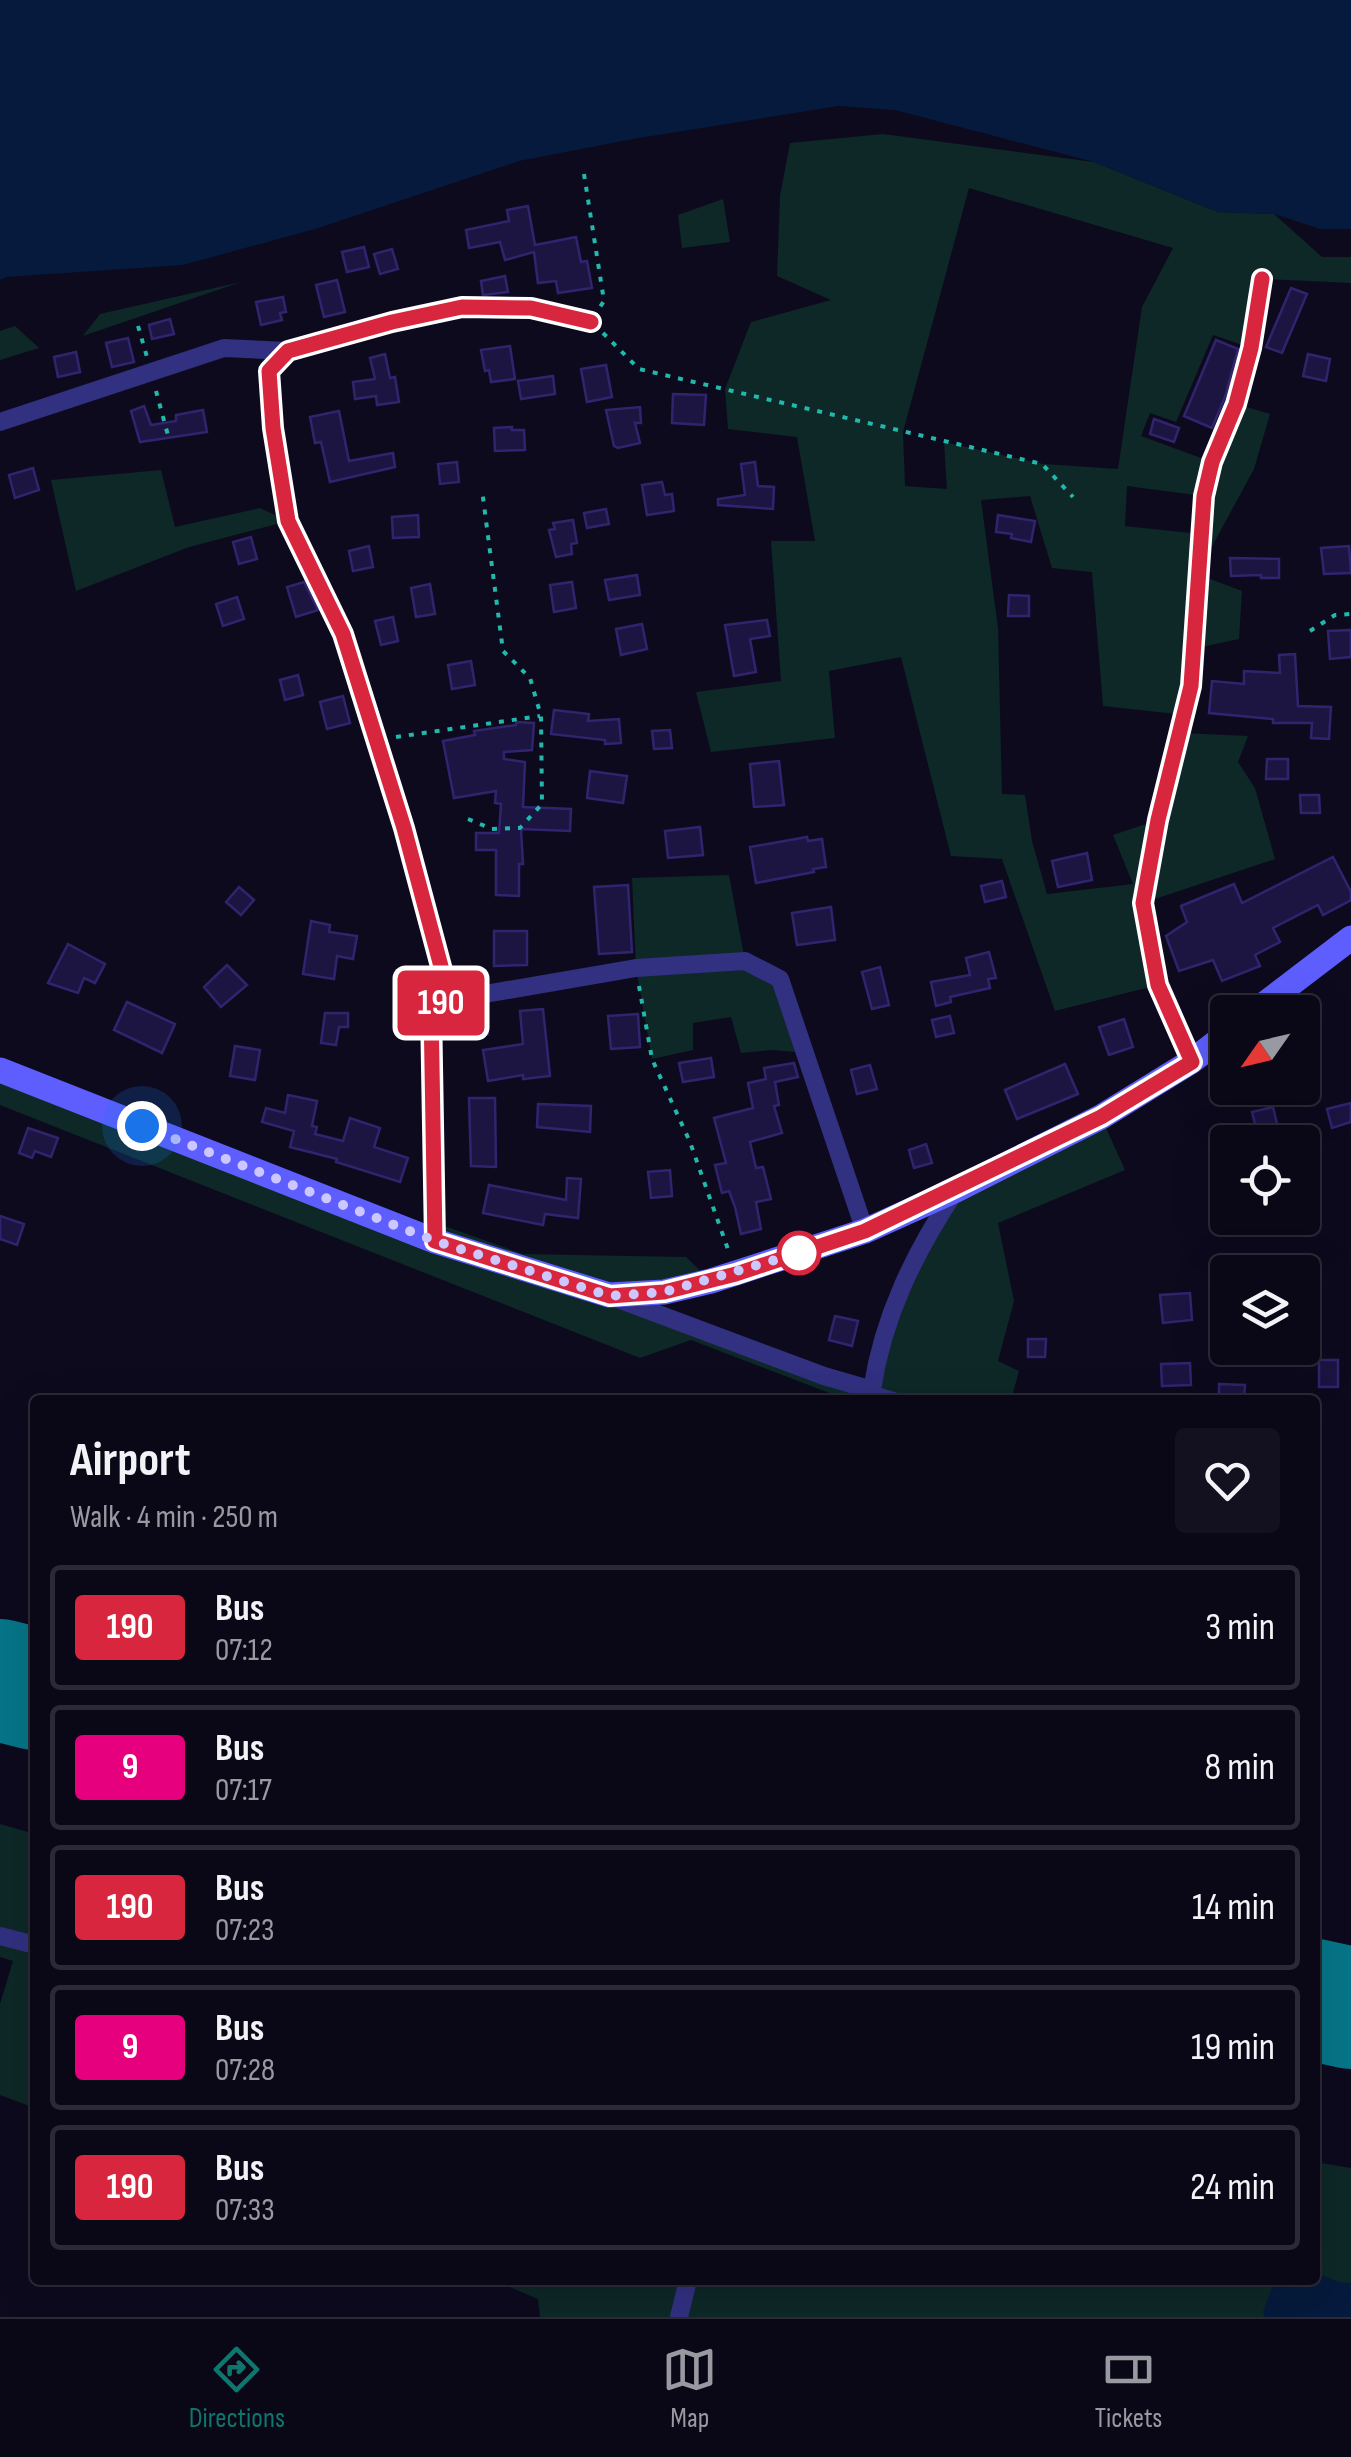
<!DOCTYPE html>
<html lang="en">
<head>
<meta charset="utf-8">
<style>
  :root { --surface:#0a0816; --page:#13111f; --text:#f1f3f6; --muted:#999aa1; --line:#2a2935; --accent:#0f766e }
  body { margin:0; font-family:"Sofia Sans Condensed",sans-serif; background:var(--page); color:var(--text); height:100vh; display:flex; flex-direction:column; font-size:38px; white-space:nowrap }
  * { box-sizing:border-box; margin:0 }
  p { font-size:32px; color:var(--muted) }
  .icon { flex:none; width:55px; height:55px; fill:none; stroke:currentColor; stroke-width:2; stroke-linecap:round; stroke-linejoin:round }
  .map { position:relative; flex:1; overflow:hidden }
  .details { position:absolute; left:30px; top:1395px; width:1290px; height:890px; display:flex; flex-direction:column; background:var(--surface); border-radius:10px; box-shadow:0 10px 40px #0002,0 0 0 2px var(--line) }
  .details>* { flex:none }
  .badge { padding:0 20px; border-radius:8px; font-size:35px; line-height:65px }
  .needle { width:65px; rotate:236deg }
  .tools { position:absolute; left:1210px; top:995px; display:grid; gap:20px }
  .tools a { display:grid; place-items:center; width:110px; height:110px; border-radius:10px; background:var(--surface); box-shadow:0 10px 40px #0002,0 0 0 2px var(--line); font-size:50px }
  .you { position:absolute; width:50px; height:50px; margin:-25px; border:8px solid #fff; border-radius:50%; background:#1a73e8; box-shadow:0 0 0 15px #1a73e833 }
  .map>.badge { position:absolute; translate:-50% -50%; box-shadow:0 0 0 5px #fff }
  .round { display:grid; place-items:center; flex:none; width:105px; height:105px; border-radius:10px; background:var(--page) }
  .headline { display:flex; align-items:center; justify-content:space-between; height:170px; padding:0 40px }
  h1 { font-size:48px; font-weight:700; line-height:75px }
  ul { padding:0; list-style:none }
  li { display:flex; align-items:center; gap:30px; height:125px; margin:0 20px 15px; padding:0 20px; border:5px solid var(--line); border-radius:10px }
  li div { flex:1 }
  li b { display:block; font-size:38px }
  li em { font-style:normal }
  li .badge { min-width:110px; font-weight:700; text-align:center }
  .dock { display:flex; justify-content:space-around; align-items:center; height:140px; border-top:2px solid var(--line); background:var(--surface); font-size:28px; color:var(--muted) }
  .dock a { display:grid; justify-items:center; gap:5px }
  .dock .active { color:var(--accent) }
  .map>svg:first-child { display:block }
</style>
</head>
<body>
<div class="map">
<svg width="1351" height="2317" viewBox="0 0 1351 2317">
  <rect width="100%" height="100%" fill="#0d0a1e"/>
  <!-- green -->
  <g fill="#0d2827" fill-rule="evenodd">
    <path d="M 883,134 L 1094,162 L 1218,212 L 1274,214 L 1322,257 L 1351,257 L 1351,283 L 1262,279 L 1251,348 L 1213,335 L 1176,422 L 1150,413 L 1141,436 L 1212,462 L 1236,404 L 1270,414 L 1254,469 L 1197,574 L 1242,591 L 1239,639 L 1192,649 L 1185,715 L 1103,706 L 1092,572 L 1052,568 L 1030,496 L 981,500 L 998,628 L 1002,794 L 1025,795 L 1032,841 L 1047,894 L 1133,884 L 1113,835 L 1158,820 L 1181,733 L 1248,736 L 1238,762 L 1255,788 L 1275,859 L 1143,903 L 1158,985 L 1055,1011 L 1002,859 L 951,856 L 901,657 L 829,671 L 835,738 L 711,752 L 696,692 L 781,681 L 771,541 L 815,541 L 797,437 L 728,429 L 725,389 L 751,322 L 831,300 L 777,276 L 780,196 L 790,143 ZM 969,188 L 1173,248 L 1142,307 L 1118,469 L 1043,464 L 944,442 L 947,489 L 905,486 L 903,432 ZM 1127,486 L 1203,496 L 1200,534 L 1125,526 Z"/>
    <path d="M 723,199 L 730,242 L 682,248 L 678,215 Z"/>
    <path d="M 241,282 L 83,336 L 100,314 Z"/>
    <path d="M 15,326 L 39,348 L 0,360 L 0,331 Z"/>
    <path d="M 161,470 L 175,527 L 260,508 L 288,521 L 189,547 L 76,591 L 51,480 Z"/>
    <path d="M 729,875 L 745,961 L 780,979 L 805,1053 L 773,1050 L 741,1053 L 731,1017 L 693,1023 L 693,1050 L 652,1059 L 636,968 L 632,878 Z"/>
    <path d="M 0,1070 L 434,1240 L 436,1223 L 523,1254 L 686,1257 L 711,1281 L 613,1295 L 871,1390 L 878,1350 L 956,1190 L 1101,1117 L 1125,1170 L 998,1223 L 1014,1301 L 998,1361 L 1019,1371 L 1011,1400 L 906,1400 L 872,1390 L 848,1400 L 691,1340 L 640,1358 L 0,1105 Z"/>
    <path d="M 0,1824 L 35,1834 L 35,2108 L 0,2095 L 0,2004 L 13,1961 L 0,1957 Z"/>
    <path d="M 1315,2162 L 1351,2168 L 1351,2317 L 540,2317 L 538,2299 L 493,2280 L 1315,2280 Z"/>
  </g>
  <!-- water -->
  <g fill="#051a3c">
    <path d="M 0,0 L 1351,0 L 1351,229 L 1320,229 L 1274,214 L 1218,212 L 1094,162 L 895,110 L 838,106 L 633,139 L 519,161 L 315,229 L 183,265 L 6,277 L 0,280 Z"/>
    <path d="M 1315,2272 L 1338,2282 L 1351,2283 L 1351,2317 L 1265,2317 L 1263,2312 L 1275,2280 L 1315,2280 Z"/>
  </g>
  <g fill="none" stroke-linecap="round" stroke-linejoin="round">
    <!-- runway -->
    <g stroke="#067588" stroke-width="122">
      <path d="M 0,1680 L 35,1689"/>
      <path d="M 1315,2000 L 1351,2008"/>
    </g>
  </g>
  <!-- building -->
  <g fill="#1c1441" stroke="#31246f" stroke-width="2.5">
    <path d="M 528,206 L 535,245 L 576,237 L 581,262 L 587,261 L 592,288 L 558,293 L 556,281 L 538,283 L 534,252 L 505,260 L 500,242 L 469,248 L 466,230 L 509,221 L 507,210 Z"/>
    <path d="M 364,247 L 369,267 L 347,272 L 342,252 Z"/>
    <path d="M 392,249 L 398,269 L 380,274 L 374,254 Z"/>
    <path d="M 505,276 L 508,292 L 483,295 L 481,281 Z"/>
    <path d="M 337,280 L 345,312 L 324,317 L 316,285 Z"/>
    <path d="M 1291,288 L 1307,294 L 1282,353 L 1266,347 Z"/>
    <path d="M 283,297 L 286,312 L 280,313 L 282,320 L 261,325 L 256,302 Z"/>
    <path d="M 170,319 L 174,334 L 152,339 L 149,325 Z"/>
    <path d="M 128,338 L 134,362 L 112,367 L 106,343 Z"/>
    <path d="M 1216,340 L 1238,349 L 1225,397 L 1212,428 L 1184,416 Z"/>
    <path d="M 510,346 L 515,379 L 491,382 L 489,370 L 485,371 L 481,350 Z"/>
    <path d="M 76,352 L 80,372 L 58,377 L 54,357 Z"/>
    <path d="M 385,354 L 390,378 L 395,377 L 399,402 L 377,405 L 376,396 L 355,399 L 353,382 L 375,379 L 370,358 Z"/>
    <path d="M 1308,354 L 1330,359 L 1326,381 L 1303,376 Z"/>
    <path d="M 606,365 L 612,397 L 587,402 L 581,369 Z"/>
    <path d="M 553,376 L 555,394 L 521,399 L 518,381 Z"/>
    <path d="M 673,394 L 706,395 L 704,425 L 672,423 Z"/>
    <path d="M 144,406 L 151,425 L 176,421 L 176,415 L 203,410 L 207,432 L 140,442 L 131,411 Z"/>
    <path d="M 640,407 L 641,423 L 635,423 L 640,443 L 618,448 L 614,446 L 606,410 Z"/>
    <path d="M 339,411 L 349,461 L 393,453 L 395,467 L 330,482 L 321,442 L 315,443 L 310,417 Z"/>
    <path d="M 1154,419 L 1179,428 L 1174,442 L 1150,434 Z"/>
    <path d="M 512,427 L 512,430 L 524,430 L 525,450 L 495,451 L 494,428 Z"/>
    <path d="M 457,462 L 459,482 L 440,484 L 438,464 Z"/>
    <path d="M 755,462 L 758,486 L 774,487 L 773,509 L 718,505 L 718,499 L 745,495 L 741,464 Z"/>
    <path d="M 33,468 L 39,490 L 15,498 L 9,475 Z"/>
    <path d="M 662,482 L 665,495 L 672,494 L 674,511 L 647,515 L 642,485 Z"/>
    <path d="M 606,509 L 609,524 L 587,528 L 584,513 Z"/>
    <path d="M 418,515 L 419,537 L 393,538 L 392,517 Z"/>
    <path d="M 998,515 L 1035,521 L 1031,542 L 1011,538 L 1012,534 L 996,532 Z"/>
    <path d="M 573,520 L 577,543 L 571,544 L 572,554 L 556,557 L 549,530 L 555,529 L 553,523 Z"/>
    <path d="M 251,537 L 257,559 L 239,564 L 233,542 Z"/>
    <path d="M 369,546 L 373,567 L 353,571 L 349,551 Z"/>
    <path d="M 1349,546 L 1351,573 L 1324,574 L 1321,548 Z"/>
    <path d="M 1230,558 L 1279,559 L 1279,578 L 1261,578 L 1261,575 L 1231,576 Z"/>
    <path d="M 637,575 L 640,595 L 609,600 L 605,580 Z"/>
    <path d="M 304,582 L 318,610 L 296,617 L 287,587 Z"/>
    <path d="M 572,582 L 576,608 L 554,612 L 550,585 Z"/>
    <path d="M 430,584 L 435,614 L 416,617 L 411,588 Z"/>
    <path d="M 1009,595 L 1029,596 L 1029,616 L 1008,616 Z"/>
    <path d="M 237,597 L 244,619 L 223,626 L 216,604 Z"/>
    <path d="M 393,617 L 398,641 L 381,645 L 375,621 Z"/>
    <path d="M 767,620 L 770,636 L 750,639 L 756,672 L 734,676 L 725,625 Z"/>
    <path d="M 642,624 L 647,649 L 621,655 L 616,629 Z"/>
    <path d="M 1351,630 L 1351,657 L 1330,659 L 1328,631 Z"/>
    <path d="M 1295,654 L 1298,706 L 1331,707 L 1329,739 L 1311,738 L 1312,723 L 1273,723 L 1273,719 L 1209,713 L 1212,681 L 1244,684 L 1244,671 L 1280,673 L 1279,655 Z"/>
    <path d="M 471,661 L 475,685 L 452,689 L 448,665 Z"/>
    <path d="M 298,675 L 303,695 L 285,700 L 280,680 Z"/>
    <path d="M 343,696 L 350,723 L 327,729 L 320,702 Z"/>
    <path d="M 554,710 L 589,714 L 588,721 L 619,719 L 621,743 L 605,744 L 605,740 L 551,734 Z"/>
    <path d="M 516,722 L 534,723 L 532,750 L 504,752 L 504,759 L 525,762 L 523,807 L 571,809 L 570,831 L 521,829 L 523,864 L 519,864 L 519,896 L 496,895 L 496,850 L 476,850 L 476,833 L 499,833 L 501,804 L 495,803 L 496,791 L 454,798 L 443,741 L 475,735 L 474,731 L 516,725 Z"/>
    <path d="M 670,730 L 672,748 L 654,749 L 652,731 Z"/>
    <path d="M 1267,759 L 1288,759 L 1288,779 L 1266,779 Z"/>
    <path d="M 779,761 L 784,805 L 754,807 L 750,764 Z"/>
    <path d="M 590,771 L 627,776 L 623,803 L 587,798 Z"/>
    <path d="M 1300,795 L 1319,795 L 1320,813 L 1301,813 Z"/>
    <path d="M 700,827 L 703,855 L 668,858 L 665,831 Z"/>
    <path d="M 807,837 L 808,841 L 822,839 L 826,867 L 813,869 L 814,872 L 756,883 L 750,847 Z"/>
    <path d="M 1087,853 L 1092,880 L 1058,887 L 1052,861 Z"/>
    <path d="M 1333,857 L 1351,892 L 1351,900 L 1323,915 L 1318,905 L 1273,928 L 1280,942 L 1255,955 L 1260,966 L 1222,981 L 1213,960 L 1179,971 L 1166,936 L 1187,922 L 1181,906 L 1234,884 L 1242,903 Z"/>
    <path d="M 1002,881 L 1006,897 L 985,902 L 981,886 Z"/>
    <path d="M 628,885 L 632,952 L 599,954 L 594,887 Z"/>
    <path d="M 239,887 L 254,900 L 241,915 L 226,902 Z"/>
    <path d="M 831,907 L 835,940 L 797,945 L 792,913 Z"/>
    <path d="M 311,921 L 330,925 L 329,932 L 357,936 L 353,959 L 337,956 L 334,979 L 303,974 Z"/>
    <path d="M 494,931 L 527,931 L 527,965 L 494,966 Z"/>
    <path d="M 68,944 L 105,964 L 95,983 L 84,978 L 78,993 L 48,983 Z"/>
    <path d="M 989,952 L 996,978 L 988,979 L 990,988 L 950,997 L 951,1002 L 936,1006 L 931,982 L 970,975 L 966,958 Z"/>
    <path d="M 227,965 L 247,985 L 221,1007 L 204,987 Z"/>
    <path d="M 880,967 L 889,1005 L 872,1009 L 862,972 Z"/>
    <path d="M 127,1002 L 175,1024 L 162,1053 L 114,1030 Z"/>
    <path d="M 543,1009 L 550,1076 L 523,1079 L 523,1075 L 488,1081 L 483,1050 L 523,1044 L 520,1011 Z"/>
    <path d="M 487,1012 L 488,1034 L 464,1035 L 463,1013 Z"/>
    <path d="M 325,1013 L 348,1013 L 348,1027 L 339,1027 L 336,1045 L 321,1043 Z"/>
    <path d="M 638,1014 L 640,1047 L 611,1049 L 608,1016 Z"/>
    <path d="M 950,1016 L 954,1033 L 936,1037 L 932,1020 Z"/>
    <path d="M 1124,1019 L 1133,1047 L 1109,1055 L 1099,1027 Z"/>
    <path d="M 235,1046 L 260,1050 L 255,1080 L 230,1076 Z"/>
    <path d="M 711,1058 L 714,1077 L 683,1082 L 679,1063 Z"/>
    <path d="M 794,1063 L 798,1077 L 775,1082 L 779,1105 L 774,1106 L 782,1133 L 750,1142 L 756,1168 L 763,1167 L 771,1199 L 756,1202 L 761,1229 L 741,1234 L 735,1207 L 729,1191 L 722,1193 L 715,1165 L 726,1163 L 714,1118 L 753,1108 L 748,1083 L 766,1079 L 764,1068 Z"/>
    <path d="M 1065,1064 L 1078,1094 L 1017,1119 L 1005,1090 Z"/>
    <path d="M 870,1065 L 877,1089 L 857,1094 L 851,1070 Z"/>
    <path d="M 288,1095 L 317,1101 L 312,1126 L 317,1127 L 315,1134 L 343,1141 L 350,1118 L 380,1128 L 374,1147 L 408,1158 L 400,1182 L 336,1162 L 337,1159 L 290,1147 L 294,1131 L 262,1122 L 266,1108 L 285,1113 Z"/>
    <path d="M 469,1098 L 495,1098 L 496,1167 L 471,1166 Z"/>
    <path d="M 1351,1103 L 1351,1122 L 1332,1128 L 1327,1109 Z"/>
    <path d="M 538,1104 L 591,1106 L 590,1132 L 537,1127 Z"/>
    <path d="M 1273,1107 L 1280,1136 L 1259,1140 L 1252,1112 Z"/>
    <path d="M 28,1128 L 58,1138 L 51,1157 L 35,1151 L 32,1158 L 19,1153 Z"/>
    <path d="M 926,1144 L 932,1163 L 914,1168 L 909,1150 Z"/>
    <path d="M 670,1170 L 672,1196 L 651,1198 L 648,1172 Z"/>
    <path d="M 567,1178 L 581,1179 L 578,1218 L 545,1214 L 543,1225 L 483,1213 L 489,1185 L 566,1200 Z"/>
    <path d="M 0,1216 L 24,1224 L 17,1245 L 0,1239 Z"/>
    <path d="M 1190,1293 L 1192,1320 L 1163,1323 L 1160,1295 Z"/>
    <path d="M 835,1316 L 858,1321 L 852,1346 L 829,1340 Z"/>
    <path d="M 1028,1339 L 1046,1339 L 1045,1357 L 1028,1357 Z"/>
    <rect x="1319" y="1360" width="19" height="27"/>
    <path d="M 1190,1363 L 1191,1385 L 1162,1386 L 1161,1364 Z"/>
    <path d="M 1219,1384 L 1245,1385 L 1244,1400 L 1219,1400 Z"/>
  </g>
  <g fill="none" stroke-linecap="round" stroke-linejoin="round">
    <!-- path -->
    <g stroke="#22b8ab" stroke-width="4" stroke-dasharray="5 8" stroke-linecap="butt">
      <path d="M 584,174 L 604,301 L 600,307"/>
      <path d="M 138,326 L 147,357"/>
      <path d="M 603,333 L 639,369 L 1042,464 L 1073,497"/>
      <path d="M 156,391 L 169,439"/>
      <path d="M 1310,631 L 1335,615 L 1351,614"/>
      <path d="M 396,737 L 540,716"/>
      <path d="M 468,819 L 492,829 L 520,828 L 542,804 L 541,716 L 530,678 L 503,651 L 482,490"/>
      <path d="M 639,986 L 652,1059 L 690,1142 L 730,1255"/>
    </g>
    <!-- lane -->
    <path stroke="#313081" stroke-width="9" d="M 872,1390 L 906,1400"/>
    <!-- street -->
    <g stroke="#313081" stroke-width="18">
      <path d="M 0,422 L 224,348 L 289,351"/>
      <path d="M 450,1000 L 636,968 L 745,961 L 780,979 L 865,1231"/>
      <path d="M 1192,1061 L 1158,985 L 1143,903 L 1157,820 L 1191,685 L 1204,496 L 1212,462 L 1236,404 L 1251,348 L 1262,279"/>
      <path d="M 435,1241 L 431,1008 L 450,1000 L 404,828 L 343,633 L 288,521 L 273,428 L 269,371 L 289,351 L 392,322 L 462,307 L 531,308 L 591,322"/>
      <path d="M 618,1299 L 824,1376 L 872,1390 C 883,1316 915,1252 956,1190"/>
      <path d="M 0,1936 L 35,1945"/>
      <path d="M 679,2317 L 688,2280"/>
    </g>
    <!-- secondary -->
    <g stroke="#5e5eff" stroke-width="25">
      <path d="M 1254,1012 L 1351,938"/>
      <path d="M 0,1070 L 435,1241 L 609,1295 L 664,1292 L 711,1281 L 865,1231 L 956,1190 L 1101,1117 L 1192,1061 L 1228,1033"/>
    </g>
  </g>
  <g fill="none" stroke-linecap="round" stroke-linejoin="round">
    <defs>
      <path id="line" d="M 591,322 L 531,308 L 462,307 L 392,322 L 288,351 L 269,371 L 273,428 L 288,521 L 343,634 L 404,828 L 450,1000 L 431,1008 L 435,1241 L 610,1296 L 664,1292 L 736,1274 L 865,1231 L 1101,1117 L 1192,1062 L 1158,985 L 1143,903 L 1158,820 L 1191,686 L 1204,496 L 1212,462 L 1236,404 L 1251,348 L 1262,279"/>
    </defs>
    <!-- line casing -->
    <use href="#line" stroke="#fff" stroke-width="22"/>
    <!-- line -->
    <use href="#line" stroke="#d7263d" stroke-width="15"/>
    <!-- walk -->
    <path stroke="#ccc7ff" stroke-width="10" stroke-dasharray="0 18" d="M 142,1126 L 435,1241 L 610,1296 L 664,1292 L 799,1253"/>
  </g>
  <!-- markers -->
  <circle fill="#fff" stroke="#d7263d" stroke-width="5" cx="799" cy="1253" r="20"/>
</svg>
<div class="tools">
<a><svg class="needle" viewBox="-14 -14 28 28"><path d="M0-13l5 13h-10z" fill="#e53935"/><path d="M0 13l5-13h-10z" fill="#999aa1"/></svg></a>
<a><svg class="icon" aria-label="locate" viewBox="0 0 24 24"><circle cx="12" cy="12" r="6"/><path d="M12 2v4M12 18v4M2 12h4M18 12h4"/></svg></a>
<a><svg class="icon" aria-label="layers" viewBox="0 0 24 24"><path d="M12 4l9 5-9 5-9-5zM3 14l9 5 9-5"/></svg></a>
</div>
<div class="you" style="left:142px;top:1126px"></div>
<b class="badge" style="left:441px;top:1003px;background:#d7263d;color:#fff">190</b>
<section class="details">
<div class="headline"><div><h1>Airport</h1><p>Walk · 4 min · 250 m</p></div><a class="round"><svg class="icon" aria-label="heart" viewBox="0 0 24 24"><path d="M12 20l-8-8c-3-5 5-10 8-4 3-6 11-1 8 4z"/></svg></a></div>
<ul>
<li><span class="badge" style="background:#d7263d;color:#fff">190</span><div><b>Bus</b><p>07:12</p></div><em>3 min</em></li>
<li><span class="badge" style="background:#e6007e;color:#fff">9</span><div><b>Bus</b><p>07:17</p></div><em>8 min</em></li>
<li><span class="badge" style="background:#d7263d;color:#fff">190</span><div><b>Bus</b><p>07:23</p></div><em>14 min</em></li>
<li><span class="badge" style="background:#e6007e;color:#fff">9</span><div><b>Bus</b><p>07:28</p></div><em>19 min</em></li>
<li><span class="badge" style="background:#d7263d;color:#fff">190</span><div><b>Bus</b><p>07:33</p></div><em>24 min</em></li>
</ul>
</section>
</div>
<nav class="dock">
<a class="active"><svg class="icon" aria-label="directions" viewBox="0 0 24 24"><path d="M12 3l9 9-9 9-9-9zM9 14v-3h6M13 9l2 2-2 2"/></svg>Directions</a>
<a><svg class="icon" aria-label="map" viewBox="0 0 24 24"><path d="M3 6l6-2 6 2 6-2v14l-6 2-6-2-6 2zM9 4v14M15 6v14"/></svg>Map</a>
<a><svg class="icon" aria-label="tickets" viewBox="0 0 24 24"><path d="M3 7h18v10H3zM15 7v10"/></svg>Tickets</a>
</nav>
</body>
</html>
